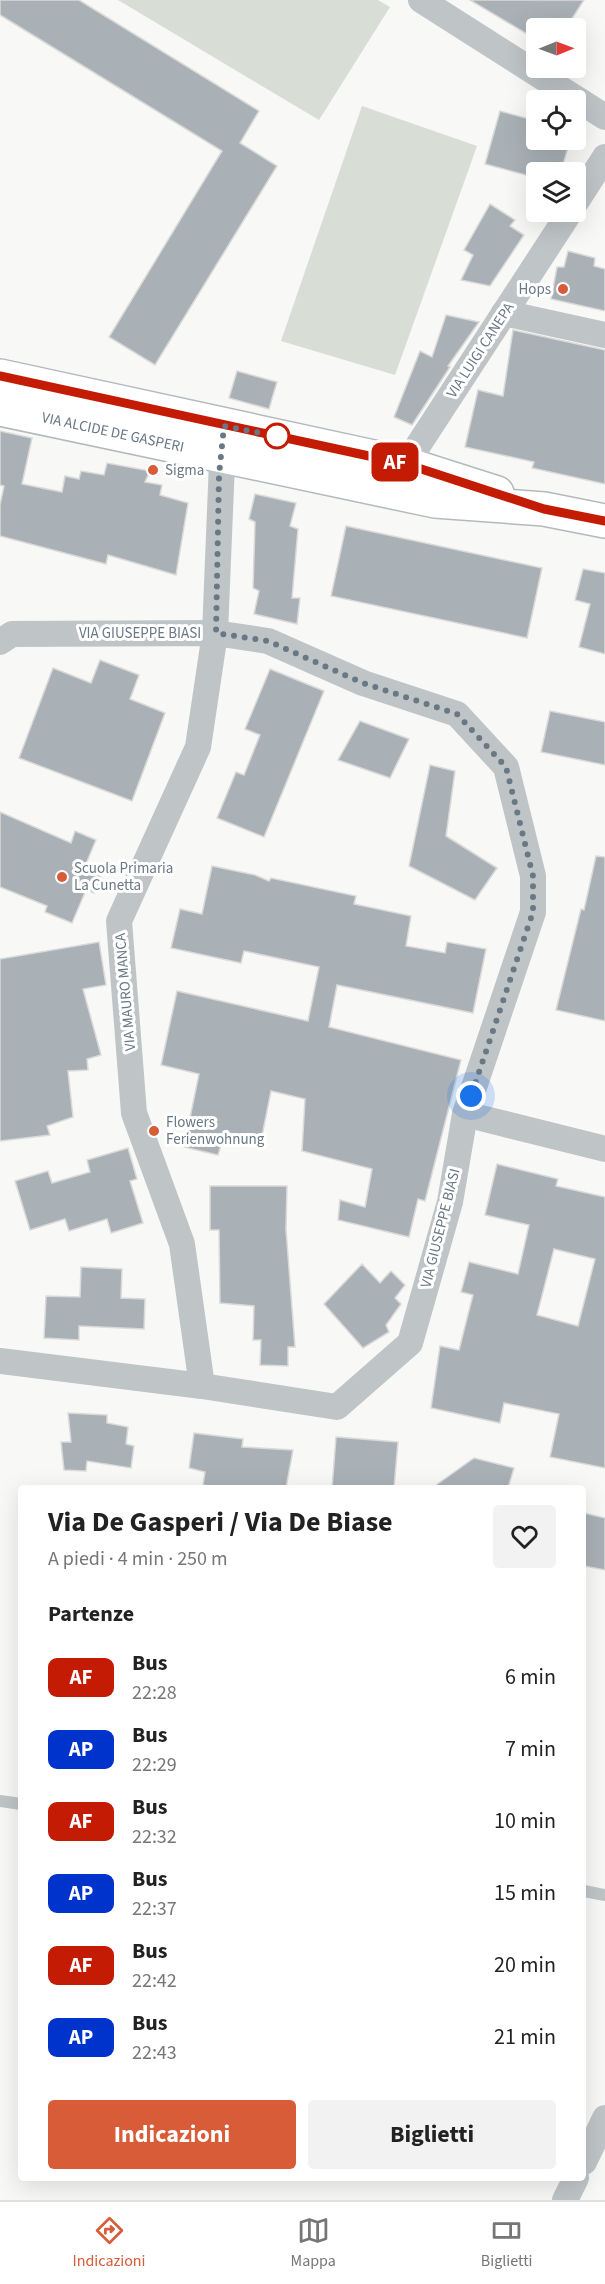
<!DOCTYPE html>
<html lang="it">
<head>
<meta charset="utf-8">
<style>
  :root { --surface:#fff; --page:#f2f2f2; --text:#222; --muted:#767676; --line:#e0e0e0; --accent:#d75c37 }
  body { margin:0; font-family:"Source Sans 3",sans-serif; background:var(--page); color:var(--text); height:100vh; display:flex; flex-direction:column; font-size:22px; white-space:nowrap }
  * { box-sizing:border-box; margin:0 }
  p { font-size:20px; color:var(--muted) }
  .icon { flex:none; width:33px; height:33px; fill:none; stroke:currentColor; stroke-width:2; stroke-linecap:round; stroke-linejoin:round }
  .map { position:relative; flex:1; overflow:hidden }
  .panel { position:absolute; left:18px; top:1485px; width:568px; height:696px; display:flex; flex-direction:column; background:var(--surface); border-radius:6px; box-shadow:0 6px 24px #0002 }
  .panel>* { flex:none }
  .badge { padding:0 12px; border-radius:9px; font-size:21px; line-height:39px }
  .needle { width:39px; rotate:89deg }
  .tools { position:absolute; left:526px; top:18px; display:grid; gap:12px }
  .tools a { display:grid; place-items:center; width:60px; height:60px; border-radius:6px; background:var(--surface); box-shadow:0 6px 24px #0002; font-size:30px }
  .you { position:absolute; width:30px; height:30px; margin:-15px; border:4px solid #fff; border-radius:50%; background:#1a73e8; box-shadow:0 0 0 9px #1a73e833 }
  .map>.badge { position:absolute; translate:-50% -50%; box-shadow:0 0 0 3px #fff }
  h2 { padding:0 30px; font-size:22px; line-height:54px }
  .round { display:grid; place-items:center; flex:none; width:63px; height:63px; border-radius:6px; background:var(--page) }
  .summary { display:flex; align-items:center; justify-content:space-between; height:102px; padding:0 30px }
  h1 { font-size:28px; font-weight:700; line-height:45px }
  .button { display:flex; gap:12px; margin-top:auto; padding:12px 30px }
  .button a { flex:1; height:69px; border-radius:6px; background:var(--accent); color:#fff; font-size:24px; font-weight:700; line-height:69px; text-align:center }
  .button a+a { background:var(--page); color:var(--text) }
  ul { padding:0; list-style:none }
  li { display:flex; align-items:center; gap:18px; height:72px; padding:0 30px }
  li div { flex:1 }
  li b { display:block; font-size:22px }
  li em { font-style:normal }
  li .badge { min-width:66px; font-weight:700; text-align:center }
  .tab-bar { display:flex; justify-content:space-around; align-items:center; height:84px; border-top:2px solid var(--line); background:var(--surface); font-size:16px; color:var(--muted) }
  .tab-bar a { display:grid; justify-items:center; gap:3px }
  .tab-bar .selected { color:var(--accent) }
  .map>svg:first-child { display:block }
</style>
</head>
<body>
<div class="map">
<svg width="605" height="2200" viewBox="0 0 605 2200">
  <rect width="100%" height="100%" fill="#f8f8f6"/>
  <!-- green -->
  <g fill="#d8ddd5">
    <path d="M 118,0 L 378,0 L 390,7 L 319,120 Z"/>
    <path d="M 362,106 L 477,146 L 395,375 L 281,341 Z"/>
  </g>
  <!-- building -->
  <g fill="#a9b1b6" stroke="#dadad8" stroke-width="1.5" fill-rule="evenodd">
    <path d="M 0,0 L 79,0 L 259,111 L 240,143 L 277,166 L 155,365 L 109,337 L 222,151 L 0,15 Z"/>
    <path d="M 470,0 L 584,0 L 566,28 L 537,28 L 537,40 Z"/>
    <path d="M 500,111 L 537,121 L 537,140 L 570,140 L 561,172 L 537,172 L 537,178 L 485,164 Z"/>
    <path d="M 490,204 L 515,220 L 510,226 L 524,235 L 490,286 L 461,280 L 473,255 L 464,250 Z"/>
    <path d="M 568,251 L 595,258 L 594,266 L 605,269 L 605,311 L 551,299 L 557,267 L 564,267 Z"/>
    <path d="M 446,315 L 479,322 L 448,366 L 450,367 L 412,425 L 394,417 L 420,351 L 432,357 Z"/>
    <path d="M 513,330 L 605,350 L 605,484 L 532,468 L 534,462 L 465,447 L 478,390 L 503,396 Z"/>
    <path d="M 237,371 L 277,382 L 269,409 L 229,398 Z"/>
    <path d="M 0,431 L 32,438 L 22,484 L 62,492 L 65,476 L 79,479 L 81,471 L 104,475 L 107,463 L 150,471 L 145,482 L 162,485 L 160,495 L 188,503 L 176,575 L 108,555 L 106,564 L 0,536 L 0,505 L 4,486 L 0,485 Z"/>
    <path d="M 255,494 L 296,503 L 290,526 L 298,529 L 292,598 L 300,598 L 297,624 L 254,614 L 259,591 L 253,588 L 255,522 L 249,519 Z"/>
    <path d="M 346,526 L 542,568 L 527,638 L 331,596 Z"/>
    <path d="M 583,569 L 605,573 L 605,654 L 579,647 L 590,604 L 575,600 Z"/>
    <path d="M 100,660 L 139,675 L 130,699 L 165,713 L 132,801 L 19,758 L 53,668 L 91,683 Z"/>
    <path d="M 270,669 L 324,691 L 264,837 L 217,818 L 236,772 L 244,775 L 260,735 L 245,729 Z"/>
    <path d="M 550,711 L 605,722 L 605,765 L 541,752 Z"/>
    <path d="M 360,721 L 409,739 L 390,778 L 338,760 Z"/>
    <path d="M 430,765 L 455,771 L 446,836 L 497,868 L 475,900 L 409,866 Z"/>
    <path d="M 0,812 L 71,843 L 75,831 L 96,840 L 85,866 L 102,873 L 94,893 L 86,890 L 72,923 L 45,912 L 47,906 L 0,887 Z"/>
    <path d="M 596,856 L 605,857 L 605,1021 L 556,1010 L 581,909 L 584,910 Z"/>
    <path d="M 212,866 L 255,875 L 269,881 L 271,878 L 356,896 L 354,904 L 411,916 L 406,946 L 445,953 L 447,942 L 486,949 L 473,1013 L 337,985 L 329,1027 L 461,1060 L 425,1201 L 418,1199 L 409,1237 L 338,1220 L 340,1200 L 365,1207 L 372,1169 L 302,1151 L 305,1099 L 271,1091 L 261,1141 L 225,1132 L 218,1155 L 184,1147 L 199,1074 L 161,1065 L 177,991 L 308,1021 L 319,967 L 244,951 L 241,963 L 171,948 L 180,909 L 202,914 Z"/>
    <path d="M 99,942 L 106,985 L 83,989 L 101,1055 L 87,1059 L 88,1070 L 68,1071 L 73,1117 L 47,1126 L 50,1135 L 0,1141 L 0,959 Z"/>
    <path d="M 128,1148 L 137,1179 L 130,1181 L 143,1223 L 111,1233 L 107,1219 L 69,1231 L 65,1219 L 30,1230 L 15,1181 L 48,1171 L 52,1183 L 90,1172 L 87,1160 Z"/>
    <path d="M 497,1164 L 558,1179 L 556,1186 L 605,1197 L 605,1468 L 550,1457 L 559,1414 L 504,1403 L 500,1423 L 431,1408 L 440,1346 L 459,1350 L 473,1295 L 461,1292 L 469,1262 L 518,1274 L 529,1225 L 485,1215 ZM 554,1249 L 595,1259 L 578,1326 L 537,1315 Z"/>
    <path d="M 210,1186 L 287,1186 L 286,1229 L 295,1347 L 288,1347 L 288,1366 L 260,1365 L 261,1340 L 253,1340 L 254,1306 L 220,1303 L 219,1230 L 210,1230 Z"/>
    <path d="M 362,1264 L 380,1283 L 391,1271 L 405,1285 L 395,1298 L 401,1304 L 386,1325 L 389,1332 L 363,1348 L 324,1304 Z"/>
    <path d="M 81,1267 L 122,1269 L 121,1298 L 145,1299 L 144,1329 L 79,1326 L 79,1340 L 44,1338 L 46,1296 L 80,1297 Z"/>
    <path d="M 68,1413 L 107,1415 L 107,1423 L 128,1427 L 126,1444 L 134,1446 L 131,1468 L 87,1461 L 86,1471 L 64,1470 L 61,1442 L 71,1442 Z"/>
    <path d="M 194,1433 L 243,1439 L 242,1447 L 293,1450 L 286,1488 L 221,1488 L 203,1485 L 205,1472 L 189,1468 Z"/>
    <path d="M 336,1437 L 398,1442 L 394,1488 L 332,1488 Z"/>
    <path d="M 474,1458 L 514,1468 L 508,1488 L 432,1488 Z"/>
    <path d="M 584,1513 L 605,1518 L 605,1570 L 584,1566 Z"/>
  </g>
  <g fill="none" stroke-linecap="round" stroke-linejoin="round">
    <defs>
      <g id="secondary">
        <path d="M 0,376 L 406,464 L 497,493"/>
        <path d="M 0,409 L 435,501 L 544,509 L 605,521"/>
      </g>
    </defs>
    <!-- secondary casing -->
    <use href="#secondary" stroke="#b4b9be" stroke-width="36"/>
    <!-- lane -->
    <g stroke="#bfc4c7" stroke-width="12">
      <path d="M 0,1801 L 21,1804"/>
      <path d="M 584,1891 L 605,1895"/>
    </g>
    <!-- street -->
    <g stroke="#bfc4c7" stroke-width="26">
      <path d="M 421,0 L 605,117"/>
      <path d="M 576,202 L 605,157"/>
      <path d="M 504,313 L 605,335"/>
      <path d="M 402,481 L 406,464 L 570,212"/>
      <path d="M 0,642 L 12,634 L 215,633 L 268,641 L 363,683 L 457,714 L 506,767 L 533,876 L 533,912 L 465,1114 L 450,1202 L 410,1343 L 337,1407 L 202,1386 L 0,1361"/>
      <path d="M 465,1114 L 605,1149"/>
      <path d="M 202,1386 L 182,1244 L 134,1113 L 119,921 L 198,747 L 215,633 L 223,438"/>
      <path d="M 584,2162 L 605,2118"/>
      <path d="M 565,2200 L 576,2178"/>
    </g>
    <!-- secondary -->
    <use href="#secondary" stroke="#fff" stroke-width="33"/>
  </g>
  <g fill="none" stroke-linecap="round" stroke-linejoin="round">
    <defs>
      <path id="line" d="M 0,376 L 406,464 L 544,509 L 605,521"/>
    </defs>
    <!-- line casing -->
    <use href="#line" stroke="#fff" stroke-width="14"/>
    <!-- line -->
    <use href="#line" stroke="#c41b04" stroke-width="9"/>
    <!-- walk -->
    <path stroke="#697885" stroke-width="6" stroke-dasharray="0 10.8" d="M 277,436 L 283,437 L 224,426 L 219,475 L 216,633 L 268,641 L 363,683 L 457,714 L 506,767 L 533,876 L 533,912 L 471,1096"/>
  </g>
  <!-- markers -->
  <g fill="#d75c37" stroke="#fff" stroke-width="2">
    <circle cx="563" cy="289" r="6"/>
    <circle cx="153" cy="470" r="6"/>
    <circle cx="62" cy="877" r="6"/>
    <circle cx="154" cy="1131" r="6"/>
  </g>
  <circle fill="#fff" stroke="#c41b04" stroke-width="3" cx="277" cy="436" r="12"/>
  <g text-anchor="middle" stroke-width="6" stroke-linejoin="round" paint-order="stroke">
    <!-- poi labels -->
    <g font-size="15" fill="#697885" stroke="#fff" text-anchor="start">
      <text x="551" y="294" text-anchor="end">Hops</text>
      <text x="165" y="475">Sigma</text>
      <text x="74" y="873">Scuola Primaria<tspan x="74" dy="17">La Cunetta</tspan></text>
      <text x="166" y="1127">Flowers<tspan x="166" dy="17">Ferienwohnung</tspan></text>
    </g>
    <!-- street labels -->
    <g font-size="15" fill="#697885" stroke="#fff">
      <text transform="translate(480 350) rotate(-57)" y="5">VIA LUIGI CANEPA</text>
      <text transform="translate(113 432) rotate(12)" y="5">VIA ALCIDE DE GASPERI</text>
      <text x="140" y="638">VIA GIUSEPPE BIASI</text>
      <text transform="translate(125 992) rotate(-95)" y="5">VIA MAURO MANCA</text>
      <text transform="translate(440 1228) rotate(-76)" y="5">VIA GIUSEPPE BIASI</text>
    </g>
  </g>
</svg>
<div class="tools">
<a><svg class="needle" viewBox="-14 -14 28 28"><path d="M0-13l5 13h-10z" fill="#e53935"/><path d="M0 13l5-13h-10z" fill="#767676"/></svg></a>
<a><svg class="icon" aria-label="locate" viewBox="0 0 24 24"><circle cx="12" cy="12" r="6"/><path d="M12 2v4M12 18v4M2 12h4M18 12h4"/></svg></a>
<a><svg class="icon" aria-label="layers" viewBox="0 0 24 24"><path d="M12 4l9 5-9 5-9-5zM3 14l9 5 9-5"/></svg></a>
</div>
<div class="you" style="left:471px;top:1096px"></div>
<b class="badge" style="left:395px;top:462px;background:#c41b04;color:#fff">AF</b>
<section class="panel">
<div class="summary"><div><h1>Via De Gasperi / Via De Biase</h1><p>A piedi · 4 min · 250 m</p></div><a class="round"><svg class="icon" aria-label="heart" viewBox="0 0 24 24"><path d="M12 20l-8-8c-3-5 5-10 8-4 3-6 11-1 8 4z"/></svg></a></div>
<h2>Partenze</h2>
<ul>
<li><span class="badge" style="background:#c41b04;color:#fff">AF</span><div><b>Bus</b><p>22:28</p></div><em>6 min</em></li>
<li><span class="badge" style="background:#03c;color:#fff">AP</span><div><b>Bus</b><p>22:29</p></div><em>7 min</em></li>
<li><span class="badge" style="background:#c41b04;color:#fff">AF</span><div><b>Bus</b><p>22:32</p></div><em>10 min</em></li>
<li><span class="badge" style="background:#03c;color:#fff">AP</span><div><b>Bus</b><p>22:37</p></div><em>15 min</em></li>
<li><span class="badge" style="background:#c41b04;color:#fff">AF</span><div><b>Bus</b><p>22:42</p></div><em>20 min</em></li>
<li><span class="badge" style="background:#03c;color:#fff">AP</span><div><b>Bus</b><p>22:43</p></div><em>21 min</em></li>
</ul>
<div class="button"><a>Indicazioni</a><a>Biglietti</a></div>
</section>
</div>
<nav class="tab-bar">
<a class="selected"><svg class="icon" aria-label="directions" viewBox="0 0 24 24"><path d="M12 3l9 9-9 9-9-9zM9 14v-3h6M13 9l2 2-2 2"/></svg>Indicazioni</a>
<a><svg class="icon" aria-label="map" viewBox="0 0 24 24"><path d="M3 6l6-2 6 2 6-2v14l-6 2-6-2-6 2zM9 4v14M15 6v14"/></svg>Mappa</a>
<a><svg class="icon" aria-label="tickets" viewBox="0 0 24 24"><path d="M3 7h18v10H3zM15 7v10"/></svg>Biglietti</a>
</nav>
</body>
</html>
